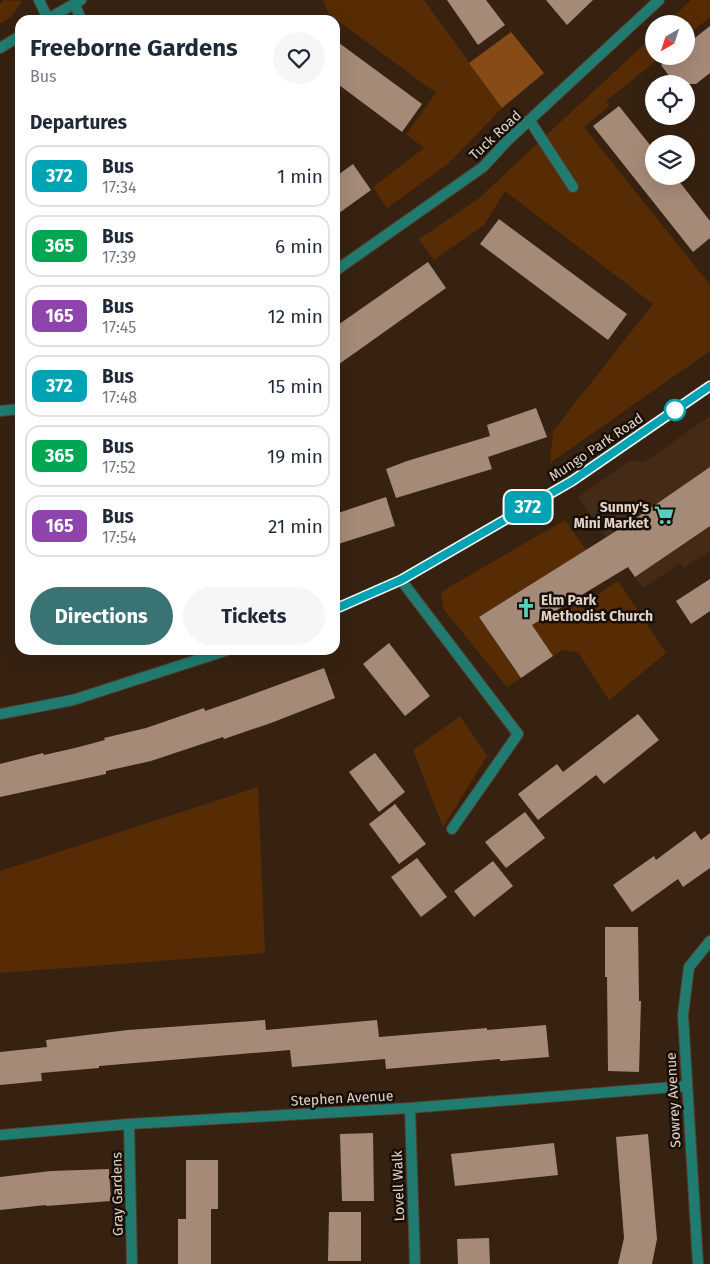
<!DOCTYPE html>
<html lang="en">
<head>
<meta charset="utf-8">
<style>
  :root { --surface:#fff; --page:#f6f6f7; --text:#1f2937; --muted:#747a83; --line:#e0e1e3; --accent:#397374 }
  body { margin:0; font-family:"Fira Sans",sans-serif; background:var(--page); color:var(--text); height:100vh; display:flex; flex-direction:column; font-size:19px; white-space:nowrap }
  * { box-sizing:border-box; margin:0 }
  p { font-size:16px; color:var(--muted) }
  .icon { flex:none; width:28px; height:28px; fill:none; stroke:currentColor; stroke-width:2; stroke-linecap:round; stroke-linejoin:round }
  .map { position:relative; flex:1; overflow:hidden }
  .details { position:absolute; left:15px; top:15px; width:325px; height:640px; display:flex; flex-direction:column; background:var(--surface); border-radius:15px; box-shadow:0 5px 20px #0002 }
  .details>* { flex:none }
  .badge { padding:0 10px; border-radius:8px; font-size:18px; line-height:32px }
  .needle { width:32px; rotate:219deg }
  .controls { position:absolute; left:645px; top:15px; display:grid; gap:10px }
  .controls a { display:grid; place-items:center; width:50px; height:50px; border-radius:50%; background:var(--surface); box-shadow:0 5px 20px #0002; font-size:25px }
  .map>.badge { position:absolute; translate:-50% -50%; box-shadow:0 0 0 2px #fff }
  h2 { padding:0 15px; font-size:19px; line-height:45px }
  .round { display:grid; place-items:center; flex:none; width:52px; height:52px; border-radius:26px; background:var(--page) }
  .overview { display:flex; align-items:center; justify-content:space-between; height:85px; padding:0 15px }
  h1 { font-size:24px; font-weight:700; line-height:38px }
  .primary-button { display:flex; gap:10px; margin-top:auto; padding:10px 15px }
  .primary-button a { flex:1; height:58px; border-radius:30px; background:var(--accent); color:#fff; font-size:20px; font-weight:700; line-height:58px; text-align:center }
  .primary-button a+a { background:var(--page); color:var(--text) }
  ul { padding:0; list-style:none }
  li { display:flex; align-items:center; gap:15px; height:62px; margin:0 10px 8px; padding:0 5px; border:2px solid var(--line); border-radius:15px }
  li div { flex:1 }
  li b { display:block; font-size:19px }
  li em { font-style:normal }
  li .badge { min-width:55px; font-weight:700; text-align:center }
  .map>svg:first-child { display:block }
</style>
</head>
<body>
<div class="map">
<svg width="710" height="1264" viewBox="0 0 710 1264">
  <rect width="100%" height="100%" fill="#372211"/>
  <!-- built -->
  <path fill="#452a15" d="M 710,416 L 710,551 L 684,568 L 680,563 L 643,588 L 578,497 L 631,460 L 643,463 Z"/>
  <!-- green -->
  <g fill="#572c04">
    <path d="M 3,0 L 22,1 L 12,16 L 0,24 L 0,4 L 3,2 Z"/>
    <path d="M 323,0 L 424,0 L 502,108 L 448,164 L 387,208 L 373,187 L 424,148 L 406,134 L 436,93 L 329,14 Z"/>
    <path d="M 691,0 L 710,0 L 710,17 L 686,37 L 686,24 L 666,24 Z"/>
    <path d="M 654,35 L 654,56 L 662,56 L 606,101 L 609,106 L 584,127 L 710,285 L 710,351 L 550,463 L 553,431 L 653,304 L 505,191 L 484,225 L 434,260 L 419,239 L 478,199 Z"/>
    <path d="M 565,520 L 586,550 L 479,617 L 521,678 L 507,687 L 444,610 L 441,592 Z"/>
    <path d="M 618,581 L 666,653 L 609,700 L 578,652 L 561,650 L 553,656 L 532,625 L 576,598 L 581,605 Z"/>
    <path d="M 460,716 L 487,756 L 443,827 L 413,750 Z"/>
    <path d="M 258,787 L 265,953 L 0,973 L 0,871 Z"/>
  </g>
  <!-- forest -->
  <path fill="#864b16" d="M 511,32 L 544,73 L 502,108 L 469,63 Z"/>
  <!-- building -->
  <g fill="#a58a77">
    <path d="M 447,0 L 486,0 L 505,25 L 478,45 Z"/>
    <path d="M 546,0 L 593,0 L 567,25 Z"/>
    <path d="M 710,26 L 710,73 L 696,84 L 675,84 L 661,65 L 672,56 L 686,56 L 686,45 Z"/>
    <path d="M 335,40 L 422,104 L 402,132 L 335,82 Z"/>
    <path d="M 619,106 L 654,150 L 654,176 L 675,176 L 710,221 L 710,238 L 693,252 L 593,126 Z"/>
    <path d="M 353,164 L 371,190 L 335,216 L 335,177 Z"/>
    <path d="M 499,219 L 627,314 L 608,340 L 480,244 Z"/>
    <path d="M 428,262 L 446,288 L 335,367 L 335,327 Z"/>
    <path d="M 536,408 L 547,437 L 488,457 L 492,469 L 396,498 L 386,469 L 407,461 L 490,436 L 487,425 Z"/>
    <path d="M 710,467 L 710,526 L 635,577 L 628,567 L 532,625 L 553,656 L 521,678 L 479,617 L 629,523 Z"/>
    <path d="M 386,497 L 395,526 L 335,545 L 335,514 Z"/>
    <path d="M 710,579 L 710,611 L 691,624 L 676,601 Z"/>
    <path d="M 389,643 L 430,696 L 405,716 L 363,664 Z"/>
    <path d="M 324,668 L 335,698 L 271,723 L 224,739 L 223,737 L 151,761 L 106,771 L 106,774 L 0,797 L 0,764 L 43,753 L 44,755 L 75,748 L 105,740 L 104,738 L 146,728 L 204,708 L 205,711 L 237,700 Z"/>
    <path d="M 638,714 L 659,740 L 604,784 L 596,775 L 538,820 L 518,794 L 557,764 L 563,772 Z"/>
    <path d="M 375,753 L 405,792 L 379,812 L 349,772 Z"/>
    <path d="M 395,804 L 426,844 L 399,864 L 369,824 Z"/>
    <path d="M 525,812 L 545,838 L 506,868 L 485,842 Z"/>
    <path d="M 695,831 L 701,840 L 710,833 L 710,868 L 683,887 L 678,879 L 632,912 L 613,885 L 654,856 L 656,860 Z"/>
    <path d="M 417,858 L 447,897 L 421,917 L 391,877 Z"/>
    <path d="M 493,861 L 513,886 L 474,917 L 454,891 Z"/>
    <path d="M 605,927 L 638,927 L 639,1001 L 641,1001 L 639,1072 L 608,1071 L 607,977 L 605,977 Z"/>
    <path d="M 265,1020 L 266,1030 L 377,1020 L 379,1037 L 487,1028 L 487,1030 L 546,1025 L 549,1057 L 500,1061 L 500,1059 L 386,1069 L 385,1059 L 292,1067 L 290,1050 L 99,1066 L 99,1068 L 41,1073 L 42,1081 L 0,1085 L 0,1052 L 47,1047 L 46,1040 L 128,1030 Z"/>
    <path d="M 373,1133 L 374,1201 L 342,1201 L 340,1134 Z"/>
    <path d="M 648,1134 L 657,1239 L 652,1264 L 618,1264 L 624,1238 L 616,1137 Z"/>
    <path d="M 554,1143 L 558,1175 L 455,1186 L 451,1154 Z"/>
    <path d="M 186,1160 L 218,1160 L 218,1209 L 211,1209 L 211,1264 L 178,1264 L 178,1219 L 186,1219 Z"/>
    <path d="M 109,1169 L 111,1201 L 46,1206 L 46,1205 L 0,1210 L 0,1177 L 51,1171 Z"/>
    <path d="M 329,1212 L 361,1212 L 361,1261 L 328,1261 Z"/>
    <path d="M 489,1238 L 490,1264 L 458,1264 L 457,1239 Z"/>
  </g>
  <g fill="none" stroke-linecap="round" stroke-linejoin="round">
    <defs>
      <g id="minor">
        <path d="M 39,0 L 48,19"/>
        <path d="M 75,4 L 81,20"/>
        <path d="M 46,20 L 81,0"/>
        <path d="M 0,48 L 20,36"/>
        <path d="M 530,121 L 573,187"/>
        <path d="M 335,271 L 483,167 L 508,140 L 659,0"/>
        <path d="M 0,411 L 20,409"/>
        <path d="M 401,580 L 518,734 L 452,829"/>
        <path d="M 410,1108 L 415,1264"/>
        <path d="M 129,1124 L 132,1264"/>
        <path d="M 0,1135 L 129,1124 L 410,1108 L 686,1086"/>
        <path d="M 698,1264 L 683,1015 L 689,967 L 710,941"/>
      </g>
      <g id="tertiary">
        <path d="M 335,609 L 401,580 L 572,481 L 710,386"/>
        <path d="M 0,714 L 73,700 L 228,650"/>
      </g>
    </defs>
    <!-- minor casing -->
    <use href="#minor" stroke="#523e2e" stroke-width="12"/>
    <!-- tertiary casing -->
    <use href="#tertiary" stroke="#523e2e" stroke-width="12"/>
    <!-- minor -->
    <use href="#minor" stroke="#207c71" stroke-width="10"/>
    <!-- tertiary -->
    <use href="#tertiary" stroke="#207c71" stroke-width="10"/>
  </g>
  <g fill="none" stroke-linecap="round" stroke-linejoin="round">
    <defs>
      <path id="line" d="M 335,609 L 401,580 L 572,481 L 710,386"/>
    </defs>
    <!-- line casing -->
    <use href="#line" stroke="#fff" stroke-width="11"/>
    <!-- line -->
    <use href="#line" stroke="#00a3b4" stroke-width="8"/>
  </g>
  <!-- icons -->
  <defs>
    <symbol id="supermarket-bare" viewBox="-9 -9 18 18"><path d="M-6-5.5h2.5l.6 2H6L4.5 2H-2.5L-4.4-4H-6ZM-1.5 3.2a1.3 1.3 0 1 0 .1 0ZM3 3.2a1.3 1.3 0 1 0 .1 0Z" fill="#59cebe" stroke="#170e07" stroke-width="2.5" paint-order="stroke"/></symbol>
    <symbol id="church-bare" viewBox="-9 -9 18 18"><path d="M-1.2-6h2.4v3.5h3.3v2.4h-3.3V6h-2.4V-.1h-3.3v-2.4h3.3Z" fill="#59cebe" stroke="#170e07" stroke-width="2.5" paint-order="stroke"/></symbol>
  </defs>
  <g fill-rule="evenodd">
    <use href="#supermarket-bare" x="650" y="501" width="28" height="28"/>
    <use href="#church-bare" x="512" y="594" width="28" height="28"/>
  </g>
  <!-- markers -->
  <circle fill="#fff" stroke="#00a3b4" stroke-width="2.5" cx="675" cy="410" r="10"/>
  <g text-anchor="middle" stroke-width="5" stroke-linejoin="round" paint-order="stroke">
    <!-- street labels -->
    <g font-size="14" fill="#e1d2c8" stroke="#170e07">
      <text transform="translate(495 135) rotate(-43)" y="5">Tuck Road</text>
      <text transform="translate(596 447) rotate(-34)" y="5">Mungo Park Road</text>
      <text transform="translate(342 1098) rotate(-3)" y="5">Stephen Avenue</text>
      <text transform="translate(673 1100) rotate(-93)" y="5">Sowrey Avenue</text>
      <text transform="translate(398 1186) rotate(-92)" y="5">Lovell Walk</text>
      <text transform="translate(117 1194) rotate(-91)" y="5">Gray Gardens</text>
    </g>
    <!-- poi labels -->
    <g font-size="14" font-weight="bold" fill="#e1d2c8" stroke="#170e07" text-anchor="end">
      <text x="649" y="512">Sunny's<tspan x="649" dy="16">Mini Market</tspan></text>
      <text x="541" y="605" text-anchor="start">Elm Park<tspan x="541" dy="16">Methodist Church</tspan></text>
    </g>
  </g>
</svg>
<div class="controls">
<a><svg class="needle" viewBox="-14 -14 28 28"><path d="M0-13l5 13h-10z" fill="#e53935"/><path d="M0 13l5-13h-10z" fill="#747a83"/></svg></a>
<a><svg class="icon" aria-label="locate" viewBox="0 0 24 24"><circle cx="12" cy="12" r="6"/><path d="M12 2v4M12 18v4M2 12h4M18 12h4"/></svg></a>
<a><svg class="icon" aria-label="layers" viewBox="0 0 24 24"><path d="M12 4l9 5-9 5-9-5zM3 14l9 5 9-5"/></svg></a>
</div>
<b class="badge" style="left:528px;top:507px;background:#00a3b4;color:#fff">372</b>
<section class="details">
<div class="overview"><div><h1>Freeborne Gardens</h1><p>Bus</p></div><a class="round"><svg class="icon" aria-label="heart" viewBox="0 0 24 24"><path d="M12 20l-8-8c-3-5 5-10 8-4 3-6 11-1 8 4z"/></svg></a></div>
<h2>Departures</h2>
<ul>
<li><span class="badge" style="background:#00a3b4;color:#fff">372</span><div><b>Bus</b><p>17:34</p></div><em>1 min</em></li>
<li><span class="badge" style="background:#00a651;color:#fff">365</span><div><b>Bus</b><p>17:39</p></div><em>6 min</em></li>
<li><span class="badge" style="background:#8e44ad;color:#fff">165</span><div><b>Bus</b><p>17:45</p></div><em>12 min</em></li>
<li><span class="badge" style="background:#00a3b4;color:#fff">372</span><div><b>Bus</b><p>17:48</p></div><em>15 min</em></li>
<li><span class="badge" style="background:#00a651;color:#fff">365</span><div><b>Bus</b><p>17:52</p></div><em>19 min</em></li>
<li><span class="badge" style="background:#8e44ad;color:#fff">165</span><div><b>Bus</b><p>17:54</p></div><em>21 min</em></li>
</ul>
<div class="primary-button"><a>Directions</a><a>Tickets</a></div>
</section>
</div>
</body>
</html>
